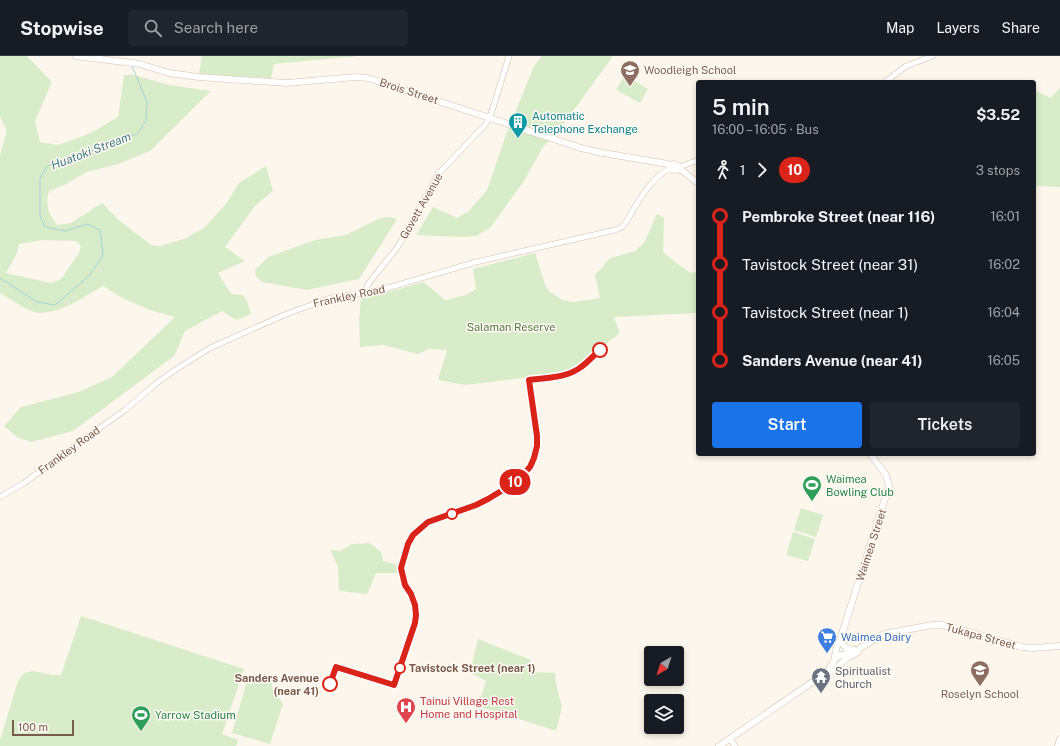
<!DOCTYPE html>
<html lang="en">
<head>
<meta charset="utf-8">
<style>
  :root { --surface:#171b24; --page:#20242c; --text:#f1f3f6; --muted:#9ea1a6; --line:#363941; --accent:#1a73e8 }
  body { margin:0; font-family:"Public Sans",sans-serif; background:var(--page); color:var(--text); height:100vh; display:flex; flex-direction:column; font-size:15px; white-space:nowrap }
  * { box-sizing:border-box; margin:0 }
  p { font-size:13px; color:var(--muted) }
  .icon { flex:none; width:22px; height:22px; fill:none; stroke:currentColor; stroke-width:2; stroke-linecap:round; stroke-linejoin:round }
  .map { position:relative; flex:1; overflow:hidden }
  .details { position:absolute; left:696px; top:24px; width:340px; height:376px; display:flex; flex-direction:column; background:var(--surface); border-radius:4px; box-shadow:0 2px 6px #0003 }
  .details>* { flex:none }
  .badge { padding:0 8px; border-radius:13px; font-size:14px; line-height:26px }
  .needle { width:26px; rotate:219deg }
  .controls { position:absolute; left:644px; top:590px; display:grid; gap:8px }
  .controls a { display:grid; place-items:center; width:40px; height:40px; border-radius:4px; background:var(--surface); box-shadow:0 2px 6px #0003; font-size:20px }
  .scale { position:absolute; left:12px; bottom:10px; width:62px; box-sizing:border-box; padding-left:4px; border:2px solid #7a5c4d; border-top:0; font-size:11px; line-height:14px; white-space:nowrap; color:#7a5c4d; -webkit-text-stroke:3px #fffaf3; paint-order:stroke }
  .map>.badge { position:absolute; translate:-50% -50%; box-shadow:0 0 0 2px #fff }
  .legs { display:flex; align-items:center; gap:6px; height:44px; padding:0 16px; font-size:13px }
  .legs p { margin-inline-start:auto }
  .overview { display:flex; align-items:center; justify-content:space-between; height:68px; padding:0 16px }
  h1 { font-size:22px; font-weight:600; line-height:30px }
  .action { display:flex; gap:8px; margin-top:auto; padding:8px 16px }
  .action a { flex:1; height:46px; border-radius:4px; background:var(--accent); color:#fff; font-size:16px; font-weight:600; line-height:46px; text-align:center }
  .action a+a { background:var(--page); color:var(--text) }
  ul { padding:0 16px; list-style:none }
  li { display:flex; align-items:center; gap:14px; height:48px; font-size:15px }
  li i { display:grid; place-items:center; width:6px; height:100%; margin:0 5px; background:currentColor }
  li i::after { content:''; width:10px; height:10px; margin:-5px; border:3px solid; border-radius:50%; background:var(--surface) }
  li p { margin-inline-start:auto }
  li:first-child i { background:linear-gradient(#0000 50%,currentColor 0) }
  li:last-child i { background:linear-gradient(currentColor 50%,#0000 0) }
  header { display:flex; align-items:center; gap:24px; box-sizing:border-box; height:56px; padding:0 20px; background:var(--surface); border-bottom:1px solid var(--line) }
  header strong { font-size:19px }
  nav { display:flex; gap:22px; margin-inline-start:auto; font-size:14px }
  .search { width:280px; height:36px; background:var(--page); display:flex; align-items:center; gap:10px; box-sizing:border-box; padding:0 14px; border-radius:4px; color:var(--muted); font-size:15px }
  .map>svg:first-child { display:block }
</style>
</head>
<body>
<header>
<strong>Stopwise</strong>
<div class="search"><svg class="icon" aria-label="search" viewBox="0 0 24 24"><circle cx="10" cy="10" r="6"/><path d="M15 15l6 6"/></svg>Search here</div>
<nav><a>Map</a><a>Layers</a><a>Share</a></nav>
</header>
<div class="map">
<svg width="1060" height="690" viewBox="0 0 1060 690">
  <rect width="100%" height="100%" fill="#fdf6ec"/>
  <!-- green -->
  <g fill="#d8ecc9" fill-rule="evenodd">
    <path d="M 0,0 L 27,0 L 52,26 L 35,65 L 40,86 L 58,89 L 91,77 L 118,61 L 124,19 L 134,19 L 169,29 L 211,35 L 150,95 L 118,108 L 87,116 L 62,130 L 49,135 C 45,150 48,156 57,169 L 71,167 L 102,147 L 119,164 L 151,189 L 160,190 L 184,183 L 204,172 L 225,149 L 239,127 L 266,110 L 273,135 L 255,150 L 225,191 L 245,205 L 218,217 L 231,238 L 243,239 L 247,245 L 251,258 L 236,264 L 222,255 L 185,275 L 174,300 L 73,375 L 31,386 L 17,381 L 4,370 L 21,351 L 79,336 L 112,321 L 175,261 L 150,254 L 124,243 L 103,230 C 84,241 62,257 39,257 C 28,256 10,243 0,237 L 0,99 L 6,78 L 6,72 L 0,61 ZM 43,184 L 76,185 L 81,190 L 79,197 L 61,223 L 51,227 L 6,217 L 17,197 L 19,188 Z"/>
    <path d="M 202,0 L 358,0 L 274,8 L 271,22 L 199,18 Z"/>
    <path d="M 542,0 L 613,0 L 558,76 L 543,91 L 524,125 L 490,172 L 476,180 L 463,181 L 416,179 L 433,151 L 457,162 L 469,155 L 487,134 L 506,79 L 534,10 Z"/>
    <path d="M 625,19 L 648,33 L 640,47 L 616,34 Z"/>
    <path d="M 1060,32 L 1060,131 L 1034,130 L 1034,34 L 1051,42 Z"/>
    <path d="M 657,158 L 664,162 L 663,196 L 679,209 L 691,217 L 698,216 L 698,257 L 614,261 L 620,277 L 579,309 L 564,317 L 465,329 L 438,324 L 447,294 L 429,293 L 418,298 L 383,289 L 360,291 L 359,263 L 361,242 L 367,242 L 424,226 L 445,244 L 466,239 L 476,233 L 473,213 L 535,197 L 546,231 L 550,236 L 563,244 L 574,246 L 600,242 L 595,219 L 610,202 L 635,195 L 644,187 Z"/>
    <path d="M 390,161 L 397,163 L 359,223 L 307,234 L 262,226 L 256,220 L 255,214 L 268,201 L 315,184 L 346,179 L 380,162 Z"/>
    <path d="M 801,452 L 823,459 L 816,481 L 794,474 Z"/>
    <path d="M 793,476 L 815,483 L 808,505 L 786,499 Z"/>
    <path d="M 370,487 L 382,497 L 383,505 L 399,509 L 399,517 L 376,517 L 367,538 L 339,535 L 338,510 L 330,494 L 340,495 L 352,488 Z"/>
    <path d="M 81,560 L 244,613 L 222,678 L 238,684 L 236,690 L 0,690 L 0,684 L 18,625 L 24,617 L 34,615 L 52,619 L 61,619 Z"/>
    <path d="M 478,583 L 531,604 L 527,616 L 555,617 L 556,628 L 562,651 L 556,675 L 478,650 L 486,625 L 470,617 Z"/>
    <path d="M 249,618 L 272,626 L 272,632 L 283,648 L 270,688 L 232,677 Z"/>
  </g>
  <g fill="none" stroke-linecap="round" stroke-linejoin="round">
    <!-- stream -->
    <path stroke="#a5d3da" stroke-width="1" d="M 0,222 L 37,246 L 55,249 L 89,220 L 103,199 L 100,174 L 87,168 L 65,175 L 45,171 L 40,160 L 40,122 L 47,110 L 89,96 L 111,86 L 123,84 L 138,77 L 146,65 L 147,46 L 132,10"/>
    <defs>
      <g id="tertiary">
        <path d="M 885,26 L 906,10 L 933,0"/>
        <path d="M 680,111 L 698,104"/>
        <path d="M 365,237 L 368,228 L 397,192 L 403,182 L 439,117 L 485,69 L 491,58 L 509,0"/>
        <path d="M 0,441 L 24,427 L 84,383 L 125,354 L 158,326 L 178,312 L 210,292 L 284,259 L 330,242 L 365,237 L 391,231 L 476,206 L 615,174 L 622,171 L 626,166 C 638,146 649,124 670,112"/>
        <path d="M 730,683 L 735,690"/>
      </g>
      <g id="secondary">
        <path d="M 76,0 L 140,8 L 169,17 L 199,21 L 287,27 L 356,21 L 368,22 L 581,92 L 603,97 L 668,108 L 670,110"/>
        <path d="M 674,108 L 679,110 L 680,113 L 675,114 L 671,113 L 670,110 Z"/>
        <path d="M 680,113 L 698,127"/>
        <path d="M 840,584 L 846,592 L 853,594"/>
        <path d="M 838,601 L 840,599 L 843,599 L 855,594"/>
        <path d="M 827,616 L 834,605 L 837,590 L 840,584 L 889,430 L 886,419 L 870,398"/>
        <path d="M 719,690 L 827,616 L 834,614 L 848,601 L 858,596 L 860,592 L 884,578 L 932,569 L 941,569 L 952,571 L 1022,591 L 1033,592 L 1060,590"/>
        <path d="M 1058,690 L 1060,683"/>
      </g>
    </defs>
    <!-- tertiary casing -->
    <use href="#tertiary" stroke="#d1beb0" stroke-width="6"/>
    <!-- secondary casing -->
    <use href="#secondary" stroke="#d6c0b0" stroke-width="7"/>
    <!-- tertiary -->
    <use href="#tertiary" stroke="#fff" stroke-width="5"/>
    <!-- secondary -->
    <use href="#secondary" stroke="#fff" stroke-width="6"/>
  </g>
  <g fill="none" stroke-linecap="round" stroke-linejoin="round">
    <defs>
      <path id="line-1" d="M 330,628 L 336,611 L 394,629 L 415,567 L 416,559 L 415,549 L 411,538 L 405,529 L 401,512 L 408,488 L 413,479 L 428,466 L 476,449 L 488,443 L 516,426 L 530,411 L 534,402 L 537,390 L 537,380 L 529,324 C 546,322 567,322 581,311 C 588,306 594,299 600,294"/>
    </defs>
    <!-- line-1 casing -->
    <use href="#line-1" stroke="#fff" stroke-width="9"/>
    <!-- line-1 -->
    <use href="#line-1" stroke="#da241a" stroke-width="6"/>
  </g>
  <!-- icons -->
  <defs>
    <symbol id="school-pin" viewBox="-11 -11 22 30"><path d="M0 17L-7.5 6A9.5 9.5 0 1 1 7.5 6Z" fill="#8d6e63" stroke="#fffaf3"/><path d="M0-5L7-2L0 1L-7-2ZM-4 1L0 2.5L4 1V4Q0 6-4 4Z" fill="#fff"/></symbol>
    <symbol id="building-pin" viewBox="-11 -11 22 30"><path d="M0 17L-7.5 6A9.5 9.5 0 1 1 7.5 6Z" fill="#0f9aa8" stroke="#fffaf3"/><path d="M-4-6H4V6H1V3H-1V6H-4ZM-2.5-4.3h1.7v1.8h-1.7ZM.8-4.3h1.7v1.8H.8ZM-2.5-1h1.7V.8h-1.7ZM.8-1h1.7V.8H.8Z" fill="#fff"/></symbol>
    <symbol id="stadium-pin" viewBox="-11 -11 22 30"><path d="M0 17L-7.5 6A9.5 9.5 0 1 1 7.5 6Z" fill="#2e9e5b" stroke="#fffaf3"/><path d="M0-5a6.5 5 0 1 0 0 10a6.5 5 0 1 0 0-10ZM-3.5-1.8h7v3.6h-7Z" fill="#fff"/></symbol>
    <symbol id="supermarket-pin" viewBox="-11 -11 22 30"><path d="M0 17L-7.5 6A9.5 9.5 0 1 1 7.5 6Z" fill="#3f7fe0" stroke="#fffaf3"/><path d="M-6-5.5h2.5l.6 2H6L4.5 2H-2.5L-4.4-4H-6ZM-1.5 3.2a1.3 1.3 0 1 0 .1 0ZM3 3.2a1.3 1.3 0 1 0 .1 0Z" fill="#fff"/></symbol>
    <symbol id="temple-pin" viewBox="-11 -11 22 30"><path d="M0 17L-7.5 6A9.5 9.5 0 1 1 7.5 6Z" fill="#6b7280" stroke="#fffaf3"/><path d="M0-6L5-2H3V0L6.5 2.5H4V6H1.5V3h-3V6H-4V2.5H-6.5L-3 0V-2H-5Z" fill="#fff"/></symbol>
    <symbol id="hospital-pin" viewBox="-11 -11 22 30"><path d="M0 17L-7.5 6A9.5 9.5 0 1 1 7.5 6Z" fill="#e0444e" stroke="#fffaf3"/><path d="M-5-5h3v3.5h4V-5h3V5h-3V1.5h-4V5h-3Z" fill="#fff"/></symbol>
  </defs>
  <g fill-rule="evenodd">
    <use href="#school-pin" x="619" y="3" width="22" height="30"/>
    <use href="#building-pin" x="507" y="55" width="22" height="30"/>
    <use href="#stadium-pin" x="801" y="418" width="22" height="30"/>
    <use href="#supermarket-pin" x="816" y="570" width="22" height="30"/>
    <use href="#school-pin" x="969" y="603" width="22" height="30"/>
    <use href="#temple-pin" x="810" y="610" width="22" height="30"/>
    <use href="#hospital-pin" x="395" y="640" width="22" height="30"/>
    <use href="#stadium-pin" x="130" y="648" width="22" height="30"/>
  </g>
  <!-- markers -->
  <g fill="#fff" stroke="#da241a" stroke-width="2">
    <circle cx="600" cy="294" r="7"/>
    <circle cx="452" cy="458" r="5"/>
    <circle cx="400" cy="612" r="5"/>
    <circle cx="330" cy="628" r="7"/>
  </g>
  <g text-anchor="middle" stroke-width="3" stroke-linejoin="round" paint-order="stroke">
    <!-- education labels -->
    <g font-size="11" fill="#785e54" stroke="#fffaf3" text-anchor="start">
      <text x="644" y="18">Woodleigh School</text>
      <text x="980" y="642" text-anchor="middle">Roselyn School</text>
    </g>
    <!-- street labels -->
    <g font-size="11" fill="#7a5c4d" stroke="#fffaf3">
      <text transform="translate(409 35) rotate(18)" y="4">Brois Street</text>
      <text transform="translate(421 150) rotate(-60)" y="4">Govett Avenue</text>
      <text transform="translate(349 240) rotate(-12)" y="4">Frankley Road</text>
      <text transform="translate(69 394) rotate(-36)" y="4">Frankley Road</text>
      <text transform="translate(871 489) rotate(-72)" y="4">Waimea Street</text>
      <text transform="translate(981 580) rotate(15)" y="4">Tukapa Street</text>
    </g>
    <!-- culture labels -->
    <g font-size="11" fill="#0d838f" stroke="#fffaf3" text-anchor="start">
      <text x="532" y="64">Automatic<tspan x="532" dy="13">Telephone Exchange</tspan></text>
    </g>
    <!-- park labels -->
    <g font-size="11" fill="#537a41" stroke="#fffaf3">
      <text x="511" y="275">Salaman Reserve</text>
    </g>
    <!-- leisure labels -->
    <g font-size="11" fill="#27864d" stroke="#fffaf3" text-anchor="start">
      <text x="826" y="427">Waimea<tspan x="826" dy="13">Bowling Club</tspan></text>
      <text x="155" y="663">Yarrow Stadium</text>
    </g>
    <!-- shop labels -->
    <g font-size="11" fill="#366cbe" stroke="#fffaf3" text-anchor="start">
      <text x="841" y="585">Waimea Dairy</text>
    </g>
    <!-- stop labels -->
    <g font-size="11" font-weight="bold" fill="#7a5c4d" stroke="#fffaf3" text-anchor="start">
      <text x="409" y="616">Tavistock Street (near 1)</text>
      <text x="319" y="626" text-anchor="end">Sanders Avenue<tspan x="319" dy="13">(near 41)</tspan></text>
    </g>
    <!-- worship labels -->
    <g font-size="11" fill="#5b616d" stroke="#fffaf3" text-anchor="start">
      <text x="835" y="619">Spiritualist<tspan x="835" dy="13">Church</tspan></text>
    </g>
    <!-- health labels -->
    <g font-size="11" fill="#be3a42" stroke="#fffaf3" text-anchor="start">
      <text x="420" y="649">Tainui Village Rest<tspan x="420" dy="13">Home and Hospital</tspan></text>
    </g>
    <!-- water labels -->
    <g font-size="12" font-style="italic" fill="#437c86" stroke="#fffaf3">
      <text transform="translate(91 95) rotate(-21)" y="4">Huatoki Stream</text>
    </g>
  </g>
</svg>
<div class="controls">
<a><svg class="needle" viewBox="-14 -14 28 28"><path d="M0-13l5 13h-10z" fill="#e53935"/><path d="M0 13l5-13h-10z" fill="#9ea1a6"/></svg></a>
<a><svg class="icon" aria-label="layers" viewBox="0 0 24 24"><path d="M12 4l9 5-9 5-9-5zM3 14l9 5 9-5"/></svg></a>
</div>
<div class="scale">100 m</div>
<b class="badge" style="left:515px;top:426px;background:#da241a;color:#fff">10</b>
<section class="details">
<div class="overview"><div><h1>5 min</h1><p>16:00 – 16:05 · Bus</p></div><b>$3.52</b></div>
<div class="legs"><svg class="icon" aria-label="walk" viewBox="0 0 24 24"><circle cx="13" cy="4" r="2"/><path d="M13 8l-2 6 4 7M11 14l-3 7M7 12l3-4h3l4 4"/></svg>1<svg class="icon" aria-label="forward" viewBox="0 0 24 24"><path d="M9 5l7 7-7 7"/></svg><b class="badge" style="background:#da241a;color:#fff">10</b><p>3 stops</p></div>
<ul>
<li><i style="color:#da241a"></i><b>Pembroke Street (near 116)</b><p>16:01</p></li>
<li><i style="color:#da241a"></i><span>Tavistock Street (near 31)</span><p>16:02</p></li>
<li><i style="color:#da241a"></i><span>Tavistock Street (near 1)</span><p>16:04</p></li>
<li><i style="color:#da241a"></i><b>Sanders Avenue (near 41)</b><p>16:05</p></li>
</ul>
<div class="action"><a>Start</a><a>Tickets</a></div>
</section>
</div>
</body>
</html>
